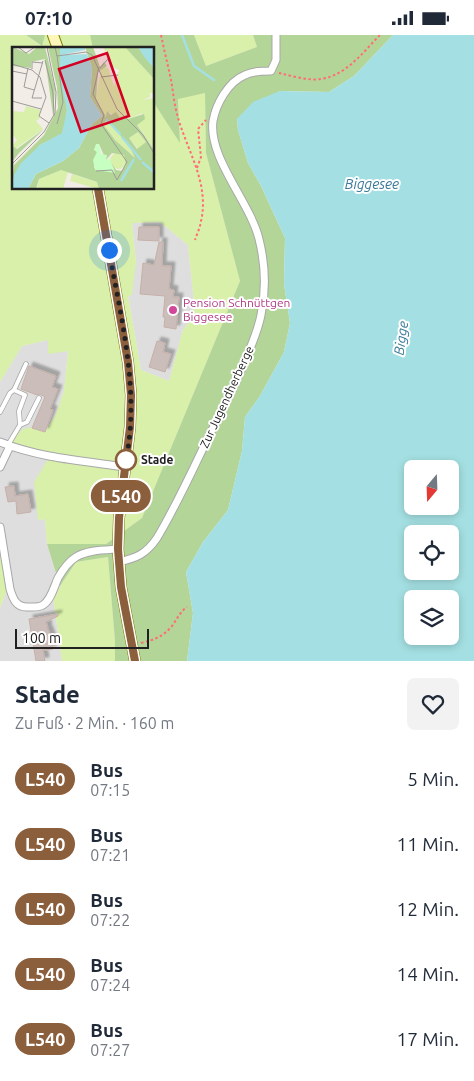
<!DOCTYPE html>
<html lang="de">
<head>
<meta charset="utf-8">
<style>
  :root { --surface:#fff; --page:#f2f2f3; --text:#1f2937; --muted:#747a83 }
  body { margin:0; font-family:Ubuntu,sans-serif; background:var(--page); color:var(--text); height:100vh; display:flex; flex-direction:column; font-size:19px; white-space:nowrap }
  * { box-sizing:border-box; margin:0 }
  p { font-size:16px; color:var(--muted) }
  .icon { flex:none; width:28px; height:28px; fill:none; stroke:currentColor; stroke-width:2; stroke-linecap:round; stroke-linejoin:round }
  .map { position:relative; height:626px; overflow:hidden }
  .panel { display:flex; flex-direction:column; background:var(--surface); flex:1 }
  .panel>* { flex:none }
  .badge { padding:0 10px; border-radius:16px; font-size:18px; line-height:32px }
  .needle { width:32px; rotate:199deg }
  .controls { position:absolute; left:404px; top:425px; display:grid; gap:10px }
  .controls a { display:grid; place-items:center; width:55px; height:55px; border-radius:8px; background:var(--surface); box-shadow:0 2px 8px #0003; font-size:25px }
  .scale { position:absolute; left:15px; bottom:12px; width:134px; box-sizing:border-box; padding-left:5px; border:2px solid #212121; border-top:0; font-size:14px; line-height:18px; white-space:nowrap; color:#212121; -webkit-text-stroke:4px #fff; paint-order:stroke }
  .you { position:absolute; width:25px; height:25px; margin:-12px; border:4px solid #fff; border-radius:50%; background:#1a73e8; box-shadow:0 0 0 8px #1a73e833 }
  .map>.badge { position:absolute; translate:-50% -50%; box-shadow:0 0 0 2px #fff }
  .round { display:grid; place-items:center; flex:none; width:52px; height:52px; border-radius:8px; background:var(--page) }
  .headline { display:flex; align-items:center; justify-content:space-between; height:85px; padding:0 15px }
  h1 { font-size:24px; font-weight:700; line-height:38px }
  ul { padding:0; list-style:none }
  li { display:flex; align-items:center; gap:15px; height:65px; padding:0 15px }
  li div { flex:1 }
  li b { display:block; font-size:19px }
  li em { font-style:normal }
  li .badge { min-width:55px; font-weight:700; text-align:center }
  .status { display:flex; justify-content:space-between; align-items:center; height:35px; padding:0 25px; background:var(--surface); direction:ltr }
  .status svg { height:14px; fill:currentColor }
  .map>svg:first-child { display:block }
</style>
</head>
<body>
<div class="status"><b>07:10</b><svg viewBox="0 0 49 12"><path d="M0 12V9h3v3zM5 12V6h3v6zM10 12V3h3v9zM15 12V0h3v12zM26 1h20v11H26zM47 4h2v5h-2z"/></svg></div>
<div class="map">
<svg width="474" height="626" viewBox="0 0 474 626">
  <defs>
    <filter id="shadow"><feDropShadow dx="4" dy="-4" stdDeviation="1" flood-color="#0004"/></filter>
  </defs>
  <rect width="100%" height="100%" fill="#f2ede7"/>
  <!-- residential -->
  <g fill="#dfdede">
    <path d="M 160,187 L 188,210 L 194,267 L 193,282 L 183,295 L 169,346 L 141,335 L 128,260 L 136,227 L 132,188 Z"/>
    <path d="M 48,305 L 68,316 L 64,356 L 56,379 L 45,397 L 32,393 L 50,421 L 39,485 L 45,484 L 47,509 L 60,551 L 53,562 L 62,626 L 0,626 L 0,573 L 7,555 L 0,518 L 0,347 L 22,311 Z"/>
  </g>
  <!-- grass -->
  <g fill="#d8f0aa" fill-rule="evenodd">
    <path d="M 0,0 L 26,0 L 41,11 L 45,0 L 90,0 L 93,14 L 14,14 L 14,154 L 154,154 L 154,68 L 180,107 L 178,63 L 205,58 L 206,118 L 240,246 L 142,483 L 106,509 L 47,509 L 45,484 L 38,485 L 34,447 L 50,421 L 10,411 C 22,392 23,389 45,397 L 56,379 L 64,356 L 68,316 L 48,319 L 48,305 L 22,311 L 0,347 ZM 160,187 L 188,210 L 194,267 L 193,282 L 183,295 L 169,346 L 141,335 L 128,261 L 132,260 L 136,227 L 132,188 Z"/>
    <path d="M 194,0 L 253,0 L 257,12 L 206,31 Z"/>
    <path d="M 0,518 L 7,555 L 0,573 Z"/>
    <path d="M 108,522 L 115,606 L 115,626 L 62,626 L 53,562 L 76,527 Z"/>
  </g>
  <!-- forest -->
  <g fill="#b4d598">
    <path d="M 26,0 L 45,0 L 42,11 Z"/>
    <path d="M 90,0 L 194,0 L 206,31 L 257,12 L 253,0 L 393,0 L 354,41 L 329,57 L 280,56 L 237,84 L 238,95 L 248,128 L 261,151 L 285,203 L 284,249 L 290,288 L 284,317 L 260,361 L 245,382 L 242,416 L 228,475 L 203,507 L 186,537 L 193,578 L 187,626 L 115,626 L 115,606 L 108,522 L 76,527 L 60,551 L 47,509 L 106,509 L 142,483 L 240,246 L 206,118 L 205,58 L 178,64 L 180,108 L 154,68 L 154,14 L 93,14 Z"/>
  </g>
  <!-- water -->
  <path fill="#a4e0e3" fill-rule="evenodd" d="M 393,0 L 474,0 L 474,626 L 187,626 L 193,578 L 186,537 L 203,507 L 228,475 L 242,416 L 245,382 L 260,361 L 284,317 L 290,288 L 284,249 L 285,203 L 261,151 L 248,128 L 238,95 L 237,84 L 253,67 L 280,56 L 329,57 L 354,41 ZM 412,434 L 450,434 L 450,471 L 412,471 ZM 412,499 L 450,499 L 450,536 L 412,536 ZM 412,564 L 450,564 L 450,601 L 412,601 Z"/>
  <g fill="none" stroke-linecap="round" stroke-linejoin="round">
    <!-- stream -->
    <path stroke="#a4e0e3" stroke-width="2.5" d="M 182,0 L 194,31 L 214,45"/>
  </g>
  <!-- building -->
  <g fill="#cbbeba" stroke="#c6b0a8" filter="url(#shadow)">
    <path d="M 139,192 L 159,192 L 159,206 L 138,205 Z"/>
    <path d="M 159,207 L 163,207 L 162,231 L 171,231 L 169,254 L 174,255 L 173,262 L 179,262 L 176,294 L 164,292 L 165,282 L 163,282 L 165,261 L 140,259 L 143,228 L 154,230 Z"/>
    <path d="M 157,306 L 165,308 L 163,317 L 171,319 L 165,337 L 149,332 Z"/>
    <path d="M 29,331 L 56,341 L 52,352 L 58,354 L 50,374 L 53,375 L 45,397 L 32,393 L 45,362 L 40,359 L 37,360 L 21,354 Z"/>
    <path d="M 14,451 L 15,461 L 28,459 L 31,477 L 17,479 L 16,466 L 8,467 L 5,452 Z"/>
    <path d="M 58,579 L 58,581 L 46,587 L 48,592 L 47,592 L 51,601 L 53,614 L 43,615 L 45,626 L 36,626 L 29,584 Z"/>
  </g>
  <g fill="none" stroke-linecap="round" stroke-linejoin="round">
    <defs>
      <g id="lane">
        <path d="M 0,377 L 10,358 L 14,355"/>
        <path d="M 20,390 L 19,376 L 25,360 L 14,355 L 26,329"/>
        <path d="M 8,410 L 20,390 L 27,387 L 39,363"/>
      </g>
      <g id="street">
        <path d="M 0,407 C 39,423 84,426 126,432"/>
        <path d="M 0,432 L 10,411"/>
        <path d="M 0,492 L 10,554 C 13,564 16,572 27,572 C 32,572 38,573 43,570 C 51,565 54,552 58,543 C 62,536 68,527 76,522 C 87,515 104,515 118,514"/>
        <path d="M 118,527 C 137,523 146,519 157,503 C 178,468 194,431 212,395 C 224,372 235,350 245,326 C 251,311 258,296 261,280 C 266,256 265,228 259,204 C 250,167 208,123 213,86 C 216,69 228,47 245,40 C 253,36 262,36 271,36 L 276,25 L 276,0"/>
      </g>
      <g id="secondary">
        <path d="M 53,0 L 58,14"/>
        <path d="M 98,154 L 128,327 L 131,360 L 130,392 L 119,483 L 118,514 L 121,552 L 135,626"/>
      </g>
    </defs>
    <!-- lane casing -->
    <use href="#lane" stroke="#a8a8a8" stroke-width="5.5"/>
    <!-- street casing -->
    <use href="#street" stroke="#a8a8a8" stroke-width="9"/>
    <!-- secondary casing -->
    <use href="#secondary" stroke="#817900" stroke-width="12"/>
    <!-- path -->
    <g stroke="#ff6c75" stroke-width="2" stroke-dasharray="2.5 2.5" stroke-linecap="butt">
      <path d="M 161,0 C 164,15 168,30 171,45 C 173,56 174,68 177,79 C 186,114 210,148 201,186 C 200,193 197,199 195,205"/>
      <path d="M 279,38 C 292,41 308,46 321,44 C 347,40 363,17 380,0"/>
      <path d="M 197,133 L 201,122 L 198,94 L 206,85"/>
      <path d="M 141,608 C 154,605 164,601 172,591 C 177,584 180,577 187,572"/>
    </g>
    <!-- lane -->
    <use href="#lane" stroke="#fff" stroke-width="4"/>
    <!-- street -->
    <use href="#street" stroke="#fff" stroke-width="7"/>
    <!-- secondary -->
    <use href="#secondary" stroke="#fff7b9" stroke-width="10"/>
  </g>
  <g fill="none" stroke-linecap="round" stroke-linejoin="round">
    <defs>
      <path id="line" d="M 98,154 L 128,327 L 131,360 L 130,392 L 119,483 L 118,514 L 121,552 L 135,626"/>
    </defs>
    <!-- line casing -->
    <use href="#line" stroke="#fff" stroke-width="11"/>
    <!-- line -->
    <use href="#line" stroke="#8b5e3c" stroke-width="8"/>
    <!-- walk -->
    <path stroke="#212121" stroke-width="5" stroke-dasharray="0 9" d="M 109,215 C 121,284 140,355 126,425"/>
  </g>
  <!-- markers -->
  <circle fill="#d1479c" stroke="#fff" stroke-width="2" cx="173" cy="275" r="5"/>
  <circle fill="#fff" stroke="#8b5e3c" stroke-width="2.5" cx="126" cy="425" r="10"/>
  <g text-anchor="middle" stroke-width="4" stroke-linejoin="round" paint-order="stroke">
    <!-- hotel labels -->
    <g font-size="12" fill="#b23c85" stroke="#fff" text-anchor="start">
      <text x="183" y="272">Pension Schnüttgen<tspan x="183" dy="14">Biggesee</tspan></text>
    </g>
    <!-- street labels -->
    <g font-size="12" fill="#212121" stroke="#fff">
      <text transform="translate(227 362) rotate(-65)" y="4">Zur Jugendherberge</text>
    </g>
    <!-- stop labels -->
    <g font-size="12" font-weight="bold" fill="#212121" stroke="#fff" text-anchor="start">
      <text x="141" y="429">Stade</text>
    </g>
    <!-- water labels -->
    <g font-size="14" font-style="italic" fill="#39799a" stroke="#fff">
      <text x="372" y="154">Biggesee</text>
      <text transform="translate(401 303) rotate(-82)" y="5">Bigge</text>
    </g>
  </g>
  <!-- overview -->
  <g transform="translate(12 12)">
    <rect width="142" height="142" fill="#f2ede7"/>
    <path d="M 91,0 L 113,0 L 142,32 L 142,35 L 139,34 L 142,37 L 142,48 L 138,45 L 138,50 L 130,53 L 142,51 L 142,103 L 125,77 L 131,66 L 113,73 L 96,65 L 94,70 L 84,52 L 89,21 L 96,21 L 102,40 L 107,23 L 101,20 ZM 14,59 L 28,63 L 28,71 L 24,74 L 31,82 L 3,102 L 0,99 L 5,93 L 0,87 L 0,64 L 12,65 ZM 95,73 L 118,100 L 123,111 L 103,93 L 91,77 ZM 126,85 L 134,95 L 126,102 L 117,91 ZM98 114a8 8 0 1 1 16 0a8 8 0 1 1-16 0ZM 49,123 L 56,125 L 51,142 L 25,142 L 27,132 ZM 60,127 L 87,136 L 86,142 L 58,134 Z" fill="#d8f0aa"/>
    <path d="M 0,0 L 17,7 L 25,0 L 33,0 L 43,41 L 41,68 L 33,12 L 19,15 L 19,21 L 0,19 ZM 36,0 L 48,0 L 55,63 L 53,76 L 50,87 L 28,98 L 0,134 L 2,118 L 32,88 L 46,61 L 45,40 ZM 73,0 L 81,0 L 88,20 L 92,15 L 95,19 L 86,25 L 84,52 L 94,70 L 95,64 L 99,68 L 104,65 L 109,73 L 112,69 L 116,72 L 132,67 L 133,72 L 125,78 L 142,103 L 142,142 L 87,142 L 85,135 L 49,123 L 27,132 L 24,142 L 16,142 L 24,127 L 51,114 L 67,101 L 80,77 L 90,69 L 78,50 L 80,21 ZM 95,73 L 118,100 L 123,111 L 103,93 L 91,77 ZM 126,85 L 134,95 L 125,102 L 117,91 ZM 87,97 L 94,113 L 100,106 L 112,108 L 114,118 L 110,124 L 104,123 L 98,114 L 102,122 L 82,121 L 85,105 L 82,102 ZM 113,0 L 126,0 L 142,21 L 142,32 ZM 32,82 L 7,106 L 0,115 L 0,99 L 5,102 Z" fill="#b4d598" fill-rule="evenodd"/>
    <path d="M 84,97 L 87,97 L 89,107 L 95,108 L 94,113 L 98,112 L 103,126 L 83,123 L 81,113 L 85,105 L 82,103 Z" fill="#c7ffc2"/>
    <path d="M 48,0 L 73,0 L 73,3 L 50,8 L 75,7 L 80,21 L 78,50 L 90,69 L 80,77 L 67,101 L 51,114 L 24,127 L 16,142 L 0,142 L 2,128 L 9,116 L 28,98 L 50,86 L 55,63 L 48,31 ZM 126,0 L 142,0 L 142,21 L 133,11 Z" fill="#a4e0e3"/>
    <path fill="none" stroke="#a4e0e3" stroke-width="2.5" d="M 94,72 L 109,88M 110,90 L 129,113M 130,115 L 143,126M 109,134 L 122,112"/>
    <path fill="none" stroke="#9e9b98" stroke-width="1" d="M 6,0 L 14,6 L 23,0M 43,0 L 45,9 L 74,5 L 80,8 L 105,62 L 131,88 L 143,108M 45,8 L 51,55 L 45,77M 33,13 L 41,46 L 42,69M 0,17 L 20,23 L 28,30 L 34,50 L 27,69 L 37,76M 87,20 L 81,47 L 92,68 L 89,77 L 115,115 L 105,133M 16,21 L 12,40 L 22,43M 88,21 L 96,12 L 102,28M 20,22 L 20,15 L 31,16M 0,24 L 15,27M 89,30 L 106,28M 30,51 L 20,51 L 31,14M 0,54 L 29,62M 0,117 L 32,85 L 43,66 L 44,45 L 35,0M 84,124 L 100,123 L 105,133"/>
    <path fill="#d30023" fill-opacity="0.15" stroke="#d30023" stroke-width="2.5" d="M 95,6 L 117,69 L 69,85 L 47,22 Z"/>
    <rect width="142" height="142" fill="none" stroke="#212121" stroke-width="2.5"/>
  </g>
</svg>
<div class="controls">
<a><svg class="needle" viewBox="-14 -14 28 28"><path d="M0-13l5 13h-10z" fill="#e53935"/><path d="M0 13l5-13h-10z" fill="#747a83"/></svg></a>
<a><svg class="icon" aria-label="locate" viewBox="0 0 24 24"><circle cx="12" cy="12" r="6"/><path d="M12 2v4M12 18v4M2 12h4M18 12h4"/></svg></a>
<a><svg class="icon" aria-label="layers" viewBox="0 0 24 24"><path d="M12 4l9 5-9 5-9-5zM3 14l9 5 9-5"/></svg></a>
</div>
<div class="scale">100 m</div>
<div class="you" style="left:109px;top:215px"></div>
<b class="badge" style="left:121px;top:461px;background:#8b5e3c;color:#fff">L540</b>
</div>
<section class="panel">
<div class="headline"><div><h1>Stade</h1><p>Zu Fuß · 2 Min. · 160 m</p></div><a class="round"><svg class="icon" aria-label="heart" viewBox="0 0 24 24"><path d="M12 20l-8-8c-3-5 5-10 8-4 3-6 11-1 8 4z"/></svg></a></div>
<ul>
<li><span class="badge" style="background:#8b5e3c;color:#fff">L540</span><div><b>Bus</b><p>07:15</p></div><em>5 Min.</em></li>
<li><span class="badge" style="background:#8b5e3c;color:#fff">L540</span><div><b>Bus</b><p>07:21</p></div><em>11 Min.</em></li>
<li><span class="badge" style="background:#8b5e3c;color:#fff">L540</span><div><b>Bus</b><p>07:22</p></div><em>12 Min.</em></li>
<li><span class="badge" style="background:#8b5e3c;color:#fff">L540</span><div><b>Bus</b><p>07:24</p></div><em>14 Min.</em></li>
<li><span class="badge" style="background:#8b5e3c;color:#fff">L540</span><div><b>Bus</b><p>07:27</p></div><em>17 Min.</em></li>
</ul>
</section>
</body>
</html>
